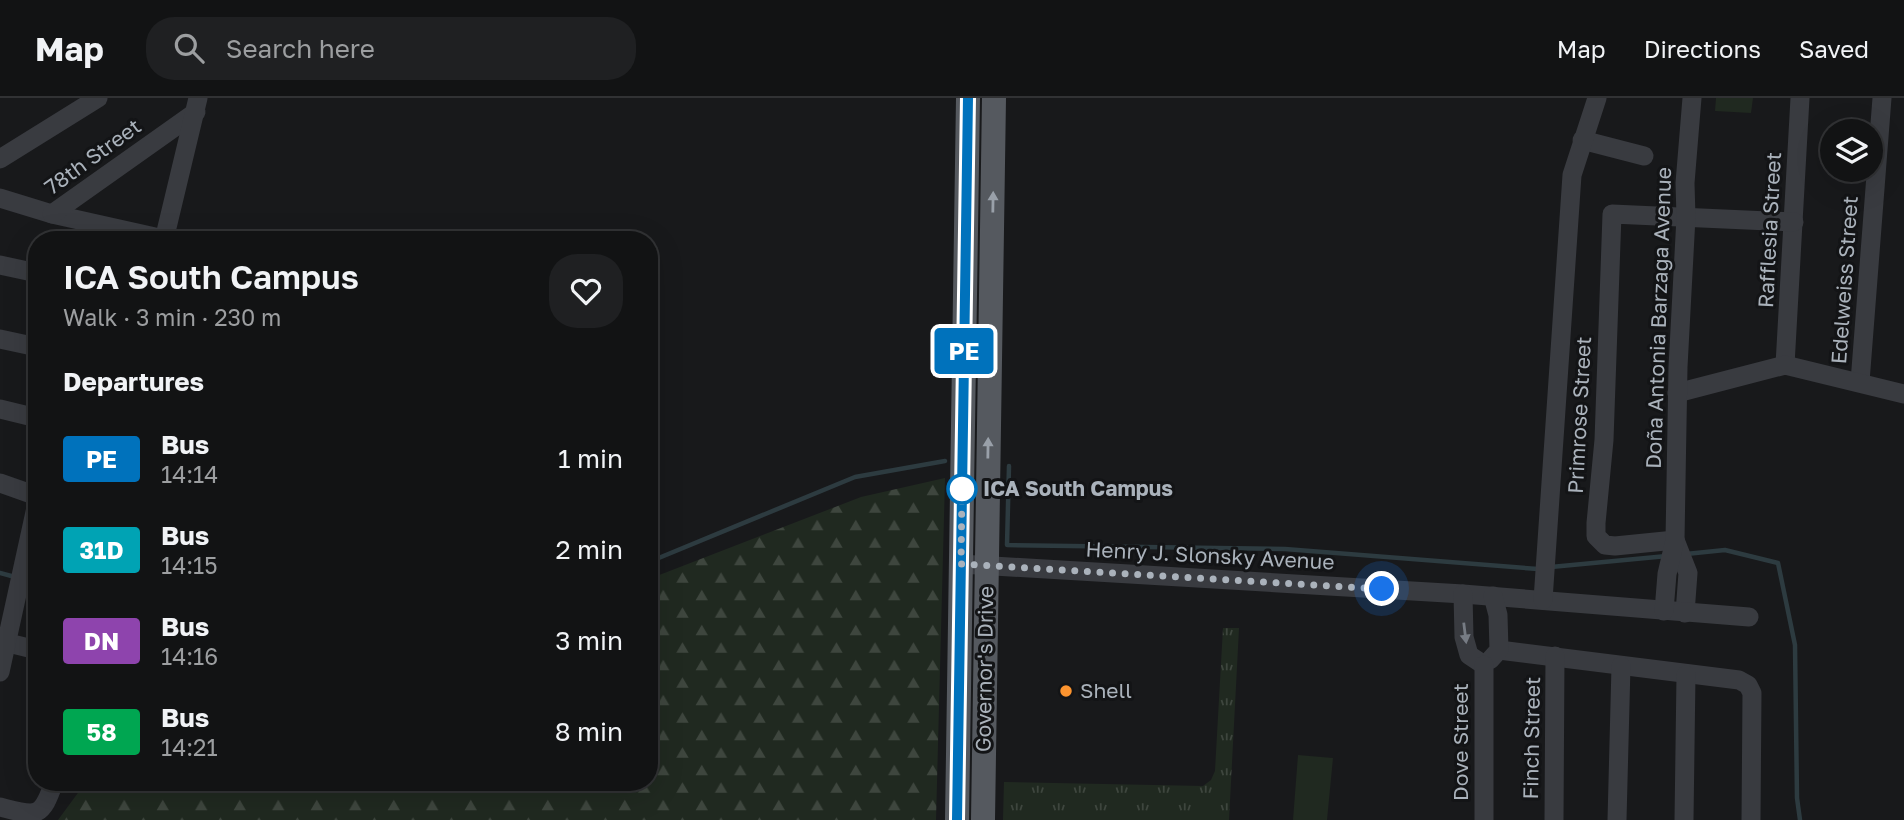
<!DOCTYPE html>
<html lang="en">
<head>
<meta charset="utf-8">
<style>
  :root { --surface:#121314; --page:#1f2022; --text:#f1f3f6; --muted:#9c9ea0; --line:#313234 }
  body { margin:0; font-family:"Golos Text",sans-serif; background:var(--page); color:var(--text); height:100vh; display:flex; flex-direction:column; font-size:26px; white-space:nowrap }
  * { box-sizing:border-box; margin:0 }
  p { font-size:23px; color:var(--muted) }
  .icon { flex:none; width:38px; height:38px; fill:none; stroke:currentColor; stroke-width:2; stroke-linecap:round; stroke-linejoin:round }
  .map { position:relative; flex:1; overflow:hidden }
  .side { position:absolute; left:28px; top:133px; width:630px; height:560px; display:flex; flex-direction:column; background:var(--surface); border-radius:28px; box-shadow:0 7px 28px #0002,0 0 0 2px var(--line) }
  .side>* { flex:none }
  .badge { padding:0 14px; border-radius:5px; font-size:24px; line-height:46px }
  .buttons { position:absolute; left:1820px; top:21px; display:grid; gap:14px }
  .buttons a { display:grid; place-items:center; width:63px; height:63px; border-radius:50%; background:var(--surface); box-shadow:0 7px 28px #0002,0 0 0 2px var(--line); font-size:35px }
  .you { position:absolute; width:35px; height:35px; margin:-18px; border:5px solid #fff; border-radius:50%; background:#1a73e8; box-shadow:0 0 0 10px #1a73e833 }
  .map>.badge { position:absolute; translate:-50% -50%; box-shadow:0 0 0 4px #fff }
  h2 { padding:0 35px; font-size:26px; line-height:63px }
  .round { display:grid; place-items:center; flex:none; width:74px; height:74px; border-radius:28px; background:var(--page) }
  .summary { display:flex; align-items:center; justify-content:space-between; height:119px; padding:0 35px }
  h1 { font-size:33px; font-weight:600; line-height:52px }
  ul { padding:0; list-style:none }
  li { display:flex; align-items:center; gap:21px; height:91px; padding:0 35px }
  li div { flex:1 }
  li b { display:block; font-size:26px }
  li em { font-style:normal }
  li .badge { min-width:77px; font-weight:700; text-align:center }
  header { display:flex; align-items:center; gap:42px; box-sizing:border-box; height:98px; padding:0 35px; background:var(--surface); border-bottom:2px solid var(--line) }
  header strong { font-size:33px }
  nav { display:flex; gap:38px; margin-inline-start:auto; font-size:24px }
  .search { width:490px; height:63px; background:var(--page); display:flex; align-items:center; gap:18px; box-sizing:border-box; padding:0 24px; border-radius:28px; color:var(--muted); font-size:26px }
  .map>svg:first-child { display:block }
</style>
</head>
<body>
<header>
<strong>Map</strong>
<div class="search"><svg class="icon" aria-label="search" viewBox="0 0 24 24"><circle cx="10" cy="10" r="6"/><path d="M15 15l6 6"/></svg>Search here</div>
<nav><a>Map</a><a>Directions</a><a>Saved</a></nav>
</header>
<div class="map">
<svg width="1904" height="722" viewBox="0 0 1904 722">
  <defs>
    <pattern id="grass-tufts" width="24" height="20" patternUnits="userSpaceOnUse" patternTransform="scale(1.75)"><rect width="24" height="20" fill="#202920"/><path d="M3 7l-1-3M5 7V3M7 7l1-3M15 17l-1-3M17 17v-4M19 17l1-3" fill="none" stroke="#3e463e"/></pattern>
    <pattern id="forest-firs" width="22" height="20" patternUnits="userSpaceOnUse" patternTransform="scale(1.75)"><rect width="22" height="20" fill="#202920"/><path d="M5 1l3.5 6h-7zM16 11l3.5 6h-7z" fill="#3e463e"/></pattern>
  </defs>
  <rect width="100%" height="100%" fill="#18191b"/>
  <!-- grass -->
  <path fill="url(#grass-tufts)" d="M 1223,530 L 1239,530 L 1229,722 L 1003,722 L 1004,684 L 1203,688 L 1211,682 L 1215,673 Z"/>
  <!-- forest -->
  <path fill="url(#forest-firs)" d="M 945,380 L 936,722 L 58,722 L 86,684 L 649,684 L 649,481 L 861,399 Z"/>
  <!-- park -->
  <g fill="#202920">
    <path d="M 1716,0 L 1753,0 L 1751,15 L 1715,13 Z"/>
    <path d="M 1298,657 L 1333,660 L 1327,722 L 1293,722 Z"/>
  </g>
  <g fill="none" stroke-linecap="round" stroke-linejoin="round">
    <!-- stream -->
    <g stroke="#2d3b40" stroke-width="4.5">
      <path d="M 1009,368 L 1007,447 L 1285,451 L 1538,471"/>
      <path d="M 1686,456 L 1725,452 L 1778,465 L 1795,547 L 1797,700 L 1800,722"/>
      <path d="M 649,464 L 855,379 L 945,363"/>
      <path d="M 1551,469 L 1667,458"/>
      <path d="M 0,475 L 15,479"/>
    </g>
    <!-- minor -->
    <g stroke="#393b40" stroke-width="19">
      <path d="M 1582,42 L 1644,58"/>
      <path d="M 0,61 L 98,0"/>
      <path d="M 0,100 L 52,116 L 164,141"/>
      <path d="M 52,116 L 196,14"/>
      <path d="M 164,142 L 198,0"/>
      <path d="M 0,167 L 37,175"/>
      <path d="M 0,241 L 37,249"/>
      <path d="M 1785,267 L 1800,0"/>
      <path d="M 1860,284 L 1882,0"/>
      <path d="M 1677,295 L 1785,267 L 1904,296"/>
      <path d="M 0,311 L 37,320"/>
      <path d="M 0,385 L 37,398"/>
      <path d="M 1675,442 L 1615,448 L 1605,447 L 1596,438 L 1596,425 L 1604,342 L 1612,116 L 1794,124"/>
      <path d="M 1675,442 L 1688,475 L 1685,515"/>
      <path d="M 961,466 L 1463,496 L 1749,519"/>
      <path d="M 1463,496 L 1464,539 L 1469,557 L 1484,567"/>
      <path d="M 1543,502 L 1572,77 L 1597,0"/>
      <path d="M 1664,513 L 1667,476 L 1675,442 L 1678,269 L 1686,119 L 1685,85 L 1692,0"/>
      <path d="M 0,543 L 37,552"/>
      <path d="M 1499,552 L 1739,582 L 1748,587 L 1752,595 L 1751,722"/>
      <path d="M 1490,562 L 1499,552 L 1498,517 L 1493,498"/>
      <path d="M 1484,567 L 1484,722"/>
      <path d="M 0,574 L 37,405"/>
      <path d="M 0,709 C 36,718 41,722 54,684"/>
      <path d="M 1554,722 L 1555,558"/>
      <path d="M 1617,722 L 1621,568"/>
      <path d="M 1684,722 L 1686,577"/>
    </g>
    <!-- major -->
    <g stroke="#55595f" stroke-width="24">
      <path d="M 957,722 L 968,0"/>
      <path d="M 983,722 L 994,0"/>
    </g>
  </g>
  <!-- one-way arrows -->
  <defs><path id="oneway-solid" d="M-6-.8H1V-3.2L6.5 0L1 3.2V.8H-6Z" transform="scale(1.75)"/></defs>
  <g fill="#99a0a9">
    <use href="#oneway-solid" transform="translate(993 104) rotate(-89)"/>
    <use href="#oneway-solid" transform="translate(988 350) rotate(-89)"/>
  </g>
  <use fill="#777c84" href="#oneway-solid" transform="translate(1465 535) rotate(83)"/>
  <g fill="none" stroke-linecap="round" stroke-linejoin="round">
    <defs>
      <path id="line" d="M 957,722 L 968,0"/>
    </defs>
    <!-- line casing -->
    <use href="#line" stroke="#fff" stroke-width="16"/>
    <!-- line -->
    <use href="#line" stroke="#0072bc" stroke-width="10"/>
    <!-- walk -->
    <path stroke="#aab2bb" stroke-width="7" stroke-dasharray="0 12.6" d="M 962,391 L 961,466 L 1382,491"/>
  </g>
  <!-- markers -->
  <circle fill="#fff" stroke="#0072bc" stroke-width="3.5" cx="962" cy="391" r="14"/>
  <circle fill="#fc942f" stroke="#131416" stroke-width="2.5" cx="1066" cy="593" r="7"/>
  <g text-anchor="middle" stroke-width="6" stroke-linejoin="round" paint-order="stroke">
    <!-- street labels -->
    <g font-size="21" fill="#aab2bb" stroke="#131416">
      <text transform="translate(93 59) rotate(-36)" y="7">78th Street</text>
      <text transform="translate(1770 132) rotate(-87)" y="7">Rafflesia Street</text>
      <text transform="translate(1845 182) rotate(-86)" y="7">Edelweiss Street</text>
      <text transform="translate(1659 220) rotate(-88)" y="7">Doña Antonia Barzaga Avenue</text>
      <text transform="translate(1580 317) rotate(-87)" y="7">Primrose Street</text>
      <text transform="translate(1210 458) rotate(3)" y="7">Henry J. Slonsky Avenue</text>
      <text transform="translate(985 571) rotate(-89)" y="7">Governor's Drive</text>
      <text transform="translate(1532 640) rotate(-89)" y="7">Finch Street</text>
      <text transform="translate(1461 644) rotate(-90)" y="7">Dove Street</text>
    </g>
    <!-- stop labels -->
    <g font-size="21" font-weight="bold" fill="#aab2bb" stroke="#131416" text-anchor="start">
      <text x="983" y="398">ICA South Campus</text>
    </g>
    <!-- poi labels -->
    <g font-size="21" fill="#aab2bb" stroke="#131416" text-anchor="start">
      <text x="1080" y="600">Shell</text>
    </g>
  </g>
</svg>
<div class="buttons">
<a><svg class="icon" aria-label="layers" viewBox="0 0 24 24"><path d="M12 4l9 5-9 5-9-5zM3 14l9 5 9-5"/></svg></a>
</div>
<div class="you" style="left:1382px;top:491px"></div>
<b class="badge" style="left:964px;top:253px;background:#0072bc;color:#fff">PE</b>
<section class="side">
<div class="summary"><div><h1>ICA South Campus</h1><p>Walk · 3 min · 230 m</p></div><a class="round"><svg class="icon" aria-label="heart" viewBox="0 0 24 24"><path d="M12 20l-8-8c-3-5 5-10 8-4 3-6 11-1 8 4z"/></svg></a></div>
<h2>Departures</h2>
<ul>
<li><span class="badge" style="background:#0072bc;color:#fff">PE</span><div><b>Bus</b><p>14:14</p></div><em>1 min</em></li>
<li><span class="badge" style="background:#00a3b4;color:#fff">31D</span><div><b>Bus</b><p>14:15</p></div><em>2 min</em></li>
<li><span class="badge" style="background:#8e44ad;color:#fff">DN</span><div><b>Bus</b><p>14:16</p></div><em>3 min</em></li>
<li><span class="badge" style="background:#00a651;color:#fff">58</span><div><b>Bus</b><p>14:21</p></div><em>8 min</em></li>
</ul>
</section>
</div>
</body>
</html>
